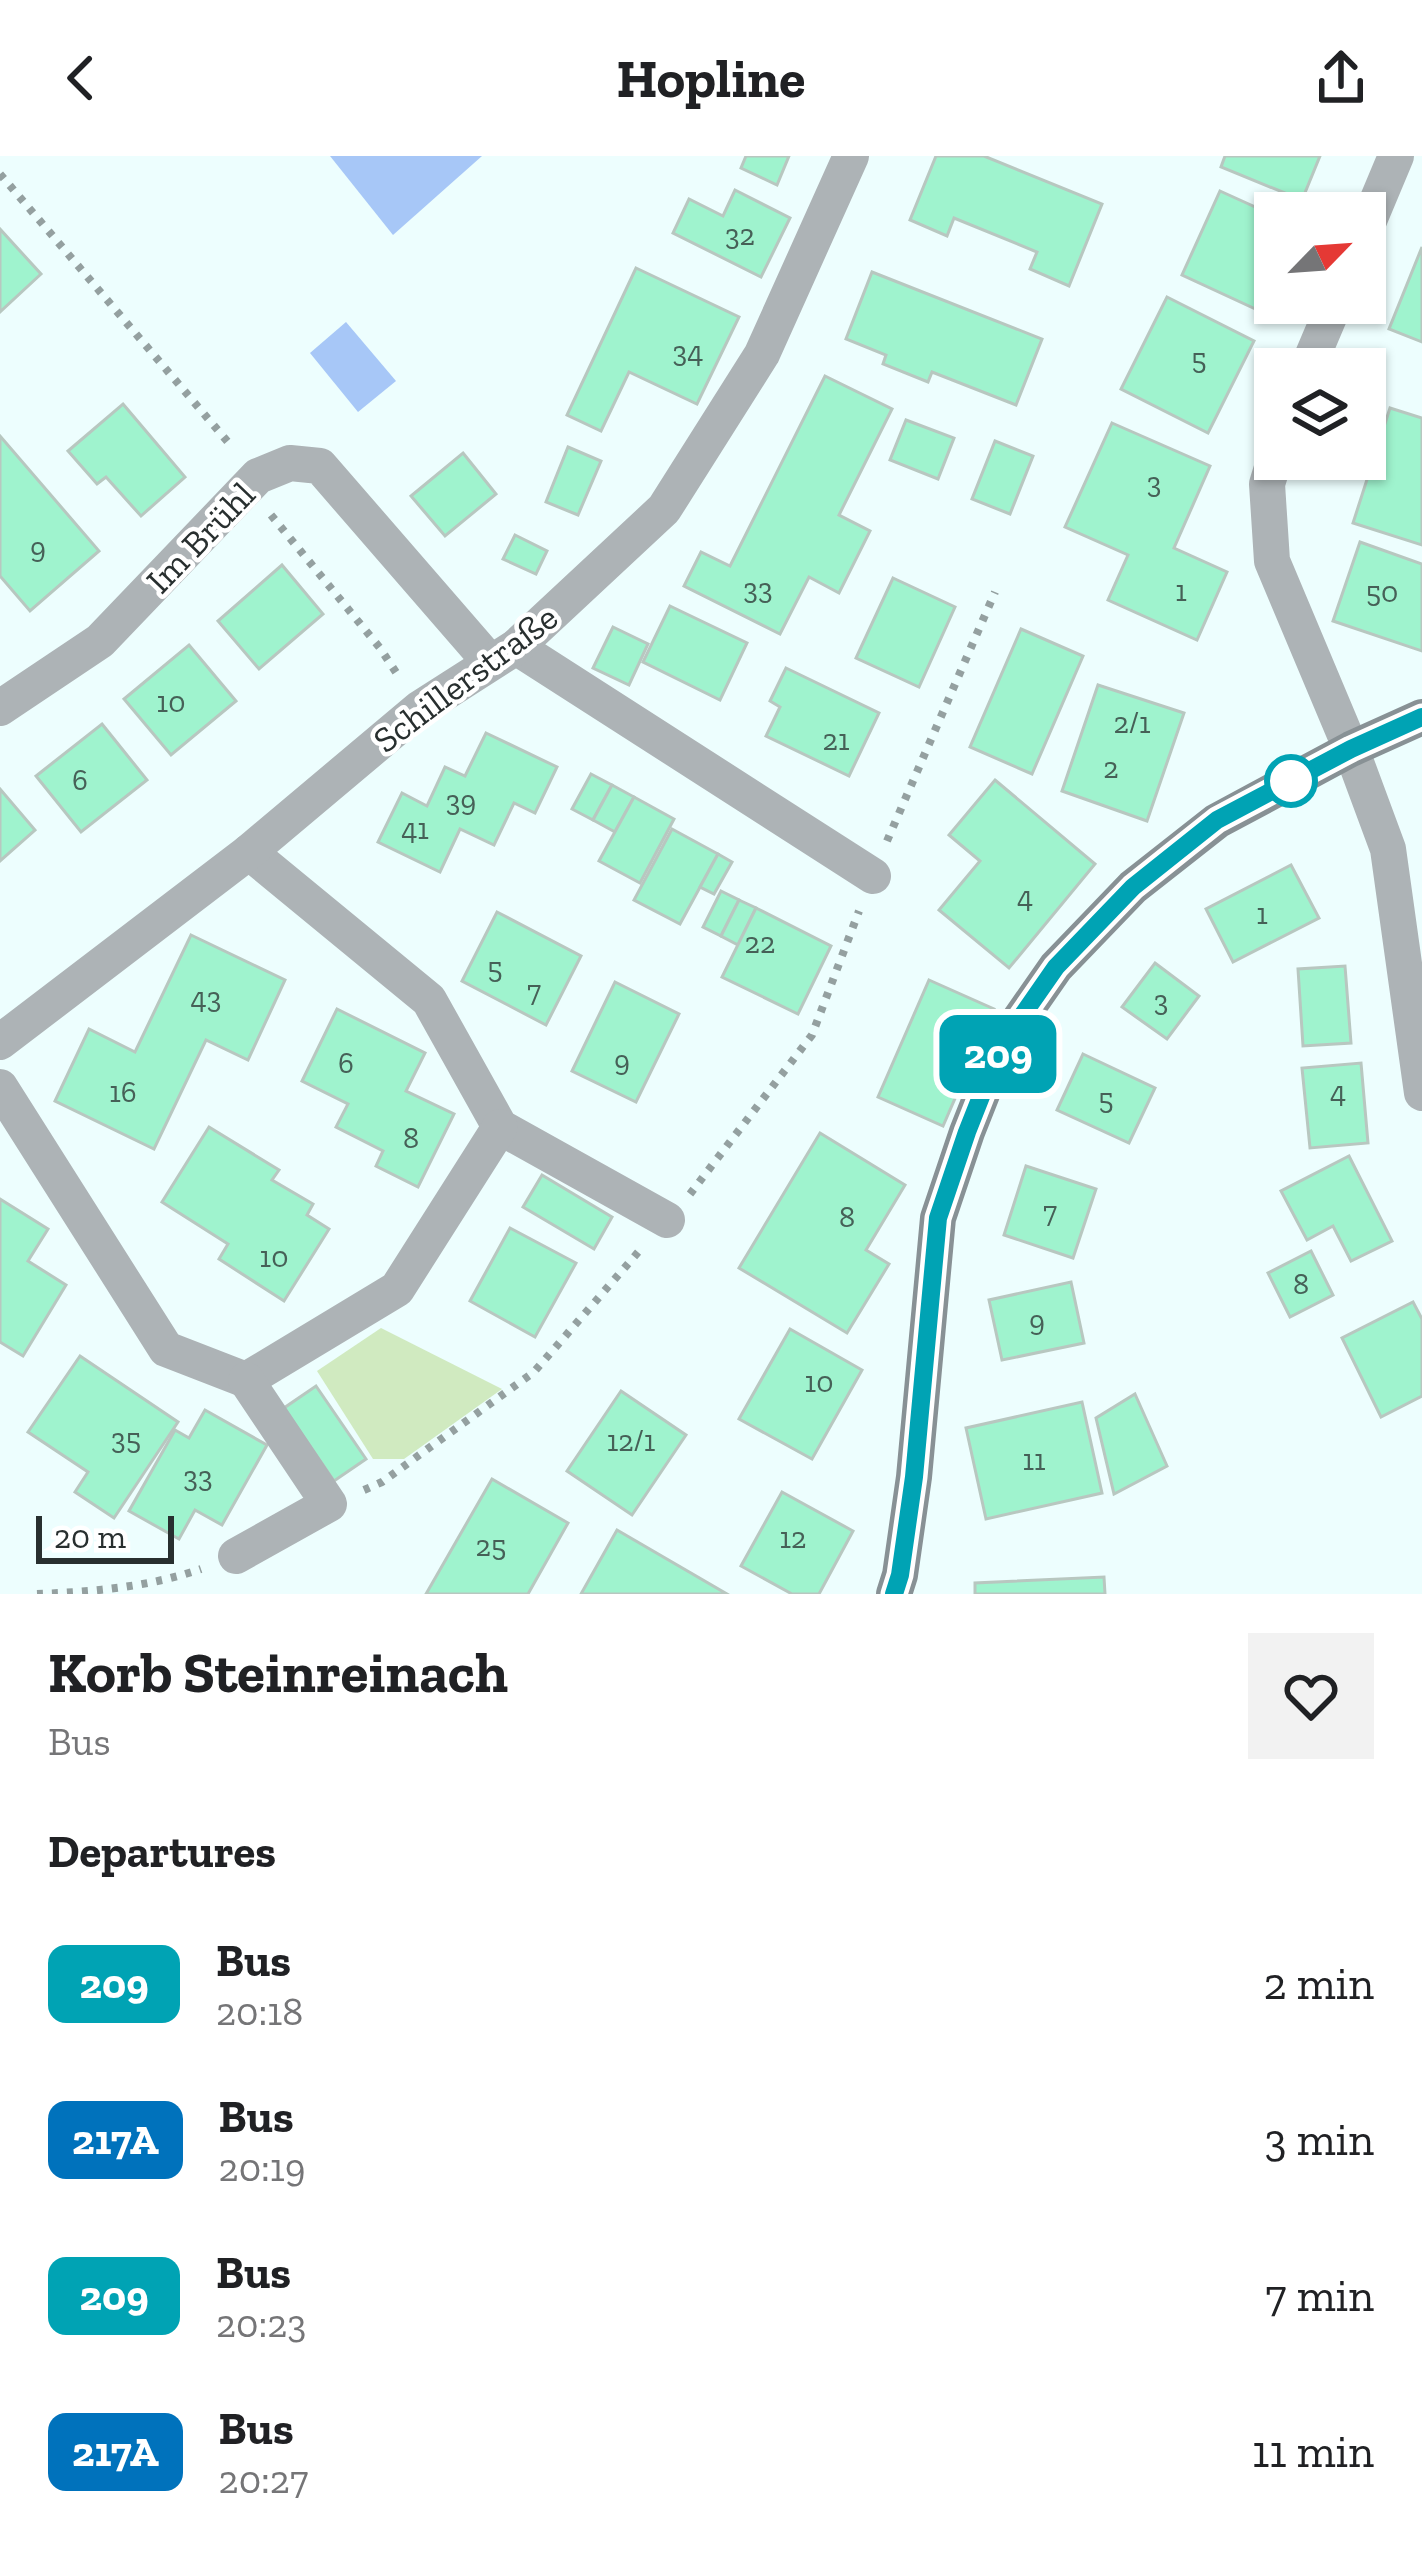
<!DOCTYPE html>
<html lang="en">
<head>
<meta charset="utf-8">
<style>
  :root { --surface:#fff; --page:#f2f2f2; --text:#202124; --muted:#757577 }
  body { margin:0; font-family:"Zilla Slab",serif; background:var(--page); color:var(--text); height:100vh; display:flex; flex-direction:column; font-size:45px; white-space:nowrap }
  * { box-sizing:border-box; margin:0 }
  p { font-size:39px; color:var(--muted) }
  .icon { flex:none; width:66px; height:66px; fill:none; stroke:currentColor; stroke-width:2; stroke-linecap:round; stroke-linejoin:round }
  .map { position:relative; height:1438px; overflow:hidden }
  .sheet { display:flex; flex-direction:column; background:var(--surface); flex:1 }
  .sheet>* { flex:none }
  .badge { padding:0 24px; border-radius:18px; font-size:42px; line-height:78px }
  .needle { width:78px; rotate:65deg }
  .fabs { position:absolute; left:1254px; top:36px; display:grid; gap:24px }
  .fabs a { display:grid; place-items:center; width:132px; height:132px; border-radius:0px; background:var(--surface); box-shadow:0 3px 9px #0004; font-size:60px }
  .scale { position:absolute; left:36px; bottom:30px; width:138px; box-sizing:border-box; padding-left:12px; border:6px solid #282f2f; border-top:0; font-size:33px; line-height:42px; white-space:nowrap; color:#282f2f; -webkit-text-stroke:9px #fff; paint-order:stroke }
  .map>.badge { position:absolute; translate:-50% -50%; box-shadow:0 0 0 6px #fff }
  h2 { padding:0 48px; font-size:45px; line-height:108px }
  .round { display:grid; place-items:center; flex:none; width:126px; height:126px; border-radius:0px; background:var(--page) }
  .summary { display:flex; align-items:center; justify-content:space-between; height:204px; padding:0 48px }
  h1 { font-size:57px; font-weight:700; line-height:90px }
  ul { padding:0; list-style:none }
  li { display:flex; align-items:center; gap:36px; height:156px; padding:0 48px }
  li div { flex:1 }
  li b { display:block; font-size:45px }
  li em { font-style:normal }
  li .badge { min-width:132px; font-weight:700; text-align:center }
  header { display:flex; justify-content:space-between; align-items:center; height:156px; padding:0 48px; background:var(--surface); font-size:54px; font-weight:700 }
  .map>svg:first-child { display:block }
</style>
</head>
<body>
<header><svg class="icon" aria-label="back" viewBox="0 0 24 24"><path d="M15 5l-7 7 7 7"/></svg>Hopline<svg class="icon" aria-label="share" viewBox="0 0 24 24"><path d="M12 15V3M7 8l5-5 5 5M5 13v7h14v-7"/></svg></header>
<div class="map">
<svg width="1422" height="1438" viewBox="0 0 1422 1438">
  <rect width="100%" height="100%" fill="#edfefe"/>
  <!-- green -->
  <path fill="#d0eac0" d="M 381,1172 L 502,1233 L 404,1303 L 373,1303 L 317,1215 Z"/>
  <!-- water -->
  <g fill="#a7c7f7">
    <path d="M 330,0 L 482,0 L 393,79 Z"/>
    <path d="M 346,166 L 396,225 L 358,256 L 310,197 Z"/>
  </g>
  <!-- building -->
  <g fill="#9ff3ce" stroke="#b8c7c0" stroke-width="3">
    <path d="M 746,0 L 789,0 L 777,29 L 741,12 Z"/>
    <path d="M 936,0 L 984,0 L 1102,48 L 1069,130 L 1030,113 L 1037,96 L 954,62 L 947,80 L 910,64 Z"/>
    <path d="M 1225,0 L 1320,0 L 1302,44 L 1221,11 Z"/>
    <path d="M 735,34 L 790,62 L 761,121 L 673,77 L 689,43 L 723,60 Z"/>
    <path d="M 1220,35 L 1275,60 L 1275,127 L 1262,156 L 1182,119 Z"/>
    <path d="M 0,73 L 41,118 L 0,156 Z"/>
    <path d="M 1422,91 L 1422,186 L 1389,173 Z"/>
    <path d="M 636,112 L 739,161 L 697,248 L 629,216 L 601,275 L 567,259 Z"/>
    <path d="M 872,116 L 1042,183 L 1016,249 L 932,216 L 928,226 L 883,208 L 886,199 L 846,183 Z"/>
    <path d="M 1167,141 L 1254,185 L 1208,277 L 1121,233 Z"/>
    <path d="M 825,220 L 892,253 L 839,359 L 870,375 L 839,437 L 809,421 L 780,478 L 684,430 L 701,396 L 730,410 Z"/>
    <path d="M 123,248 L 185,321 L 141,360 L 106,321 L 97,328 L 68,295 Z"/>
    <path d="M 1390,252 L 1422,262 L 1422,389 L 1353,367 Z"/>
    <path d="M 906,264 L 954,282 L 938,323 L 890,304 Z"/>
    <path d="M 1112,267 L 1210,310 L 1174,392 L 1227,416 L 1197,484 L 1108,444 L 1128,399 L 1065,371 Z"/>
    <path d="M 0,280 L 99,395 L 30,455 L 0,420 Z"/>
    <path d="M 995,285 L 1033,300 L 1010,358 L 972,343 Z"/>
    <path d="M 568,291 L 601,305 L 578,359 L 546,346 Z"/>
    <path d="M 463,297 L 496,338 L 445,380 L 411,340 Z"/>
    <path d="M 515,379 L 547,395 L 536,418 L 503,403 Z"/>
    <path d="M 1360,386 L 1422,408 L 1422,495 L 1333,465 Z"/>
    <path d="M 282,409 L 323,458 L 259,513 L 218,465 Z"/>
    <path d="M 893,422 L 955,451 L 919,531 L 856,502 Z"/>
    <path d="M 670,450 L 747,487 L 720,544 L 643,506 Z"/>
    <path d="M 613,471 L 648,488 L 629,529 L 593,512 Z"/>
    <path d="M 1021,473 L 1083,500 L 1032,618 L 970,591 Z"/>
    <path d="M 189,489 L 236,545 L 171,599 L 124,543 Z"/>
    <path d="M 786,512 L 879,557 L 849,620 L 766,580 L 780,551 L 770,545 Z"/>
    <path d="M 1098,529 L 1184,557 L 1147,665 L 1062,635 Z"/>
    <path d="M 102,568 L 147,624 L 81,676 L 36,620 Z"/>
    <path d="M 486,577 L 557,611 L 535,657 L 514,647 L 494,689 L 460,673 L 440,716 L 378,686 L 402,637 L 427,650 L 445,611 L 465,620 Z"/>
    <path d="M 591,618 L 612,629 L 593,664 L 572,653 Z"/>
    <path d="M 995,624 L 1095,708 L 1009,812 L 939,754 L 980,705 L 949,679 Z"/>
    <path d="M 612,629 L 634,641 L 615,676 L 593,664 Z"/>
    <path d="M 0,633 L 35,674 L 0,705 Z"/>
    <path d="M 634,641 L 674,663 L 640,727 L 599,705 Z"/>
    <path d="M 672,673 L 718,698 L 680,768 L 634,744 Z"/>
    <path d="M 718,698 L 732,706 L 714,738 L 700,731 Z"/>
    <path d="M 1291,709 L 1319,762 L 1233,806 L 1206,753 Z"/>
    <path d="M 721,735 L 739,744 L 721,780 L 703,771 Z"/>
    <path d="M 739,744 L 756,752 L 738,789 L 721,780 Z"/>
    <path d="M 756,752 L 831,790 L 798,858 L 722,821 Z"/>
    <path d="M 497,756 L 581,800 L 546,869 L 462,825 Z"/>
    <path d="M 191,779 L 285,824 L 248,904 L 206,884 L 154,993 L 55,945 L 89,873 L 135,896 Z"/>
    <path d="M 1155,807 L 1199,840 L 1167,883 L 1122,851 Z"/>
    <path d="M 1345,810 L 1351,887 L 1303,890 L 1298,813 Z"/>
    <path d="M 929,824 L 994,853 L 943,970 L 878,941 Z"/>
    <path d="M 615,826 L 679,858 L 636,946 L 572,915 Z"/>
    <path d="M 337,853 L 425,897 L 406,935 L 454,958 L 418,1031 L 376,1010 L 383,995 L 336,971 L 348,948 L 302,925 Z"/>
    <path d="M 1083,898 L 1155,932 L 1129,987 L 1057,954 Z"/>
    <path d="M 1361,907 L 1368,987 L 1310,992 L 1302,912 Z"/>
    <path d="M 209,971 L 279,1014 L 272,1024 L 313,1048 L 307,1059 L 329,1073 L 284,1145 L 219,1103 L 228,1088 L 162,1046 Z"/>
    <path d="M 820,977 L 905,1029 L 866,1094 L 889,1108 L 847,1177 L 739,1112 Z"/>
    <path d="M 1349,1000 L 1392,1085 L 1351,1105 L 1333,1070 L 1307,1084 L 1281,1035 Z"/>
    <path d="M 1026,1010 L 1096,1033 L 1073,1102 L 1004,1079 Z"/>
    <path d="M 542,1019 L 612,1061 L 594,1093 L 523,1051 Z"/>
    <path d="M 0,1043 L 48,1073 L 28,1105 L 66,1129 L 23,1200 L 0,1186 Z"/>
    <path d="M 510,1072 L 576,1107 L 535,1181 L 470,1145 Z"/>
    <path d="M 1311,1095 L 1333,1139 L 1290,1161 L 1268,1117 Z"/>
    <path d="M 1071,1126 L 1084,1187 L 1002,1204 L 989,1144 Z"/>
    <path d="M 1413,1146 L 1422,1163 L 1422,1240 L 1381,1261 L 1342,1182 Z"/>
    <path d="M 790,1173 L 862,1214 L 812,1303 L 739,1263 Z"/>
    <path d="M 80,1200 L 178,1266 L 114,1362 L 75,1336 L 88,1316 L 28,1276 Z"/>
    <path d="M 316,1230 L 366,1303 L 334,1325 L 284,1252 Z"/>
    <path d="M 621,1235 L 686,1279 L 632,1359 L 567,1315 Z"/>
    <path d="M 1135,1238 L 1167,1310 L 1114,1338 L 1096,1262 Z"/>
    <path d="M 1082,1246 L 1102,1337 L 986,1363 L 966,1272 Z"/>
    <path d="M 205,1254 L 267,1289 L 222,1369 L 195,1354 L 179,1383 L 129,1355 L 175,1274 L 189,1282 Z"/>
    <path d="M 492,1323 L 568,1367 L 528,1438 L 426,1438 Z"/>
    <path d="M 782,1336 L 853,1375 L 819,1438 L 792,1438 L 741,1410 Z"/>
    <path d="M 617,1374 L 727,1438 L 581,1438 Z"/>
    <path d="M 1104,1421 L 1105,1438 L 975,1438 L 975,1427 Z"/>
  </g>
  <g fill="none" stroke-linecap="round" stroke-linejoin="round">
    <!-- path -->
    <g stroke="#94a0a0" stroke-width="8" stroke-dasharray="6 9" stroke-linecap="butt">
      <path d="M 0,18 L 233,292"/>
      <path d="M 271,359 L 380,492 L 399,521"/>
      <path d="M 887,685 L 995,436"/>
      <path d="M 690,1038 L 812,879 L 859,755"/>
      <path d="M 364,1334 L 382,1326 L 534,1216 L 640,1094"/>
      <path d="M 37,1438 C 92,1436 149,1431 201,1413"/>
    </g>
    <!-- street -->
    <g stroke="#adb3b6" stroke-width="36">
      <path d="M 1365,74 L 1396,0"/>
      <path d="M 1307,213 L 1335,147"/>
      <path d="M 1275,302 L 1267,328 L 1272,405 L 1351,593 L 1388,693 L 1422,937"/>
      <path d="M 516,491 L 873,720"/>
      <path d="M 0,552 L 100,485 L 258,320 L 290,307 L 320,310 L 490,506"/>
      <path d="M 249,696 L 429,844 L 500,971 L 667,1064"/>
      <path d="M 0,886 L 249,696 L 419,553 L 516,491 L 664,353 L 762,198 L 851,0"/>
      <path d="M 0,931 L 166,1193 L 246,1224 L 397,1133 L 500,971"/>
      <path d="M 236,1400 L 329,1348 L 246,1224"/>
    </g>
    <!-- secondary -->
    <path stroke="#889195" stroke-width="36" d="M 894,1438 L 900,1419 L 914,1321 L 938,1062 L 967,976 L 1001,890 L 1056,811 L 1133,731 L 1217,665 L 1351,593 L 1422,561"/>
  </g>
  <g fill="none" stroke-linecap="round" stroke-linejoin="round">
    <defs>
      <path id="line" d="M 894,1438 L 900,1419 L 914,1321 L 938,1062 L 967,976 L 1001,890 L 1056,811 L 1133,731 L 1217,664 L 1351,593 L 1422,561"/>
    </defs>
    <!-- line casing -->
    <use href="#line" stroke="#fff" stroke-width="27"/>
    <!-- line -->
    <use href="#line" stroke="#00a3b4" stroke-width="18"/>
  </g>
  <!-- markers -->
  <circle fill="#fff" stroke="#00a3b4" stroke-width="6" cx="1291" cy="625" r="24"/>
  <g text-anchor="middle" stroke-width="9" stroke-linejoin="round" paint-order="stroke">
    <!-- number labels -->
    <g font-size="30" fill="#466057">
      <text x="740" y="89">32</text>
      <text x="688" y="206">34</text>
      <text x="1199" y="213">5</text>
      <text x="1154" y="337">3</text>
      <text x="38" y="402">9</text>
      <text x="758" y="443">33</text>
      <text x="1181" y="445">1</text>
      <text x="1382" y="446">50</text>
      <text x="171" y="556">10</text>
      <text x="1132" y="577">2/1</text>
      <text x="836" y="594">21</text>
      <text x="1111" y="622">2</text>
      <text x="80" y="634">6</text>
      <text x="461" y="655">39</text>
      <text x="415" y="683">41</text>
      <text x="1025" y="751">4</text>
      <text x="1262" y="768">1</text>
      <text x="760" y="797">22</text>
      <text x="495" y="822">5</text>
      <text x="534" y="845">7</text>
      <text x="206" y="852">43</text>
      <text x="1161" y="855">3</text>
      <text x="622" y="915">9</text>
      <text x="346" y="917">6</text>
      <text x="123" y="946">16</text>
      <text x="1338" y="946">4</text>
      <text x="1106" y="953">5</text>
      <text x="411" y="992">8</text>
      <text x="1050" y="1066">7</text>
      <text x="847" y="1071">8</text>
      <text x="274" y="1111">10</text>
      <text x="1301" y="1138">8</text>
      <text x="1037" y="1175">9</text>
      <text x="819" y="1236">10</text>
      <text x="126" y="1293">35</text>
      <text x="631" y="1295">12/1</text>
      <text x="1034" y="1314">11</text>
      <text x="198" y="1331">33</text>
      <text x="793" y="1392">12</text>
      <text x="491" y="1400">25</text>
    </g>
    <!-- street labels -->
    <g font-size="36" fill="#282f2f" stroke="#fff">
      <text transform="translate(200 381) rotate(-46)" y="13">Im Brühl</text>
      <text transform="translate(465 522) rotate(-37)" y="13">Schillerstraße</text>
    </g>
  </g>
</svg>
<div class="fabs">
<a><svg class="needle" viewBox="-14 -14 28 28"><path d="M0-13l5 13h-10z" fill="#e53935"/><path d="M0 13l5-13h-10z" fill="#757577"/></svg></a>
<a><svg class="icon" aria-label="layers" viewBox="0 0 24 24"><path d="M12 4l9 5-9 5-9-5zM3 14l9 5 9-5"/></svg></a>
</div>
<div class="scale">20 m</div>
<b class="badge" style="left:998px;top:898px;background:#00a3b4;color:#fff">209</b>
</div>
<section class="sheet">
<div class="summary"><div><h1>Korb Steinreinach</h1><p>Bus</p></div><a class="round"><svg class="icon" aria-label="heart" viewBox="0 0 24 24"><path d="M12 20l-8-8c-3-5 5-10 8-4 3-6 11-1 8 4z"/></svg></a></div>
<h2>Departures</h2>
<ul>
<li><span class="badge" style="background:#00a3b4;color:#fff">209</span><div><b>Bus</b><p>20:18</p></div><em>2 min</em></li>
<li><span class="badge" style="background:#0072bc;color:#fff">217A</span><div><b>Bus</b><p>20:19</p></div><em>3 min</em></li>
<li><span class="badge" style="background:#00a3b4;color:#fff">209</span><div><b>Bus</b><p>20:23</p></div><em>7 min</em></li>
<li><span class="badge" style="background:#0072bc;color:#fff">217A</span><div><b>Bus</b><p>20:27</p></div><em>11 min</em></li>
</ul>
</section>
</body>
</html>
